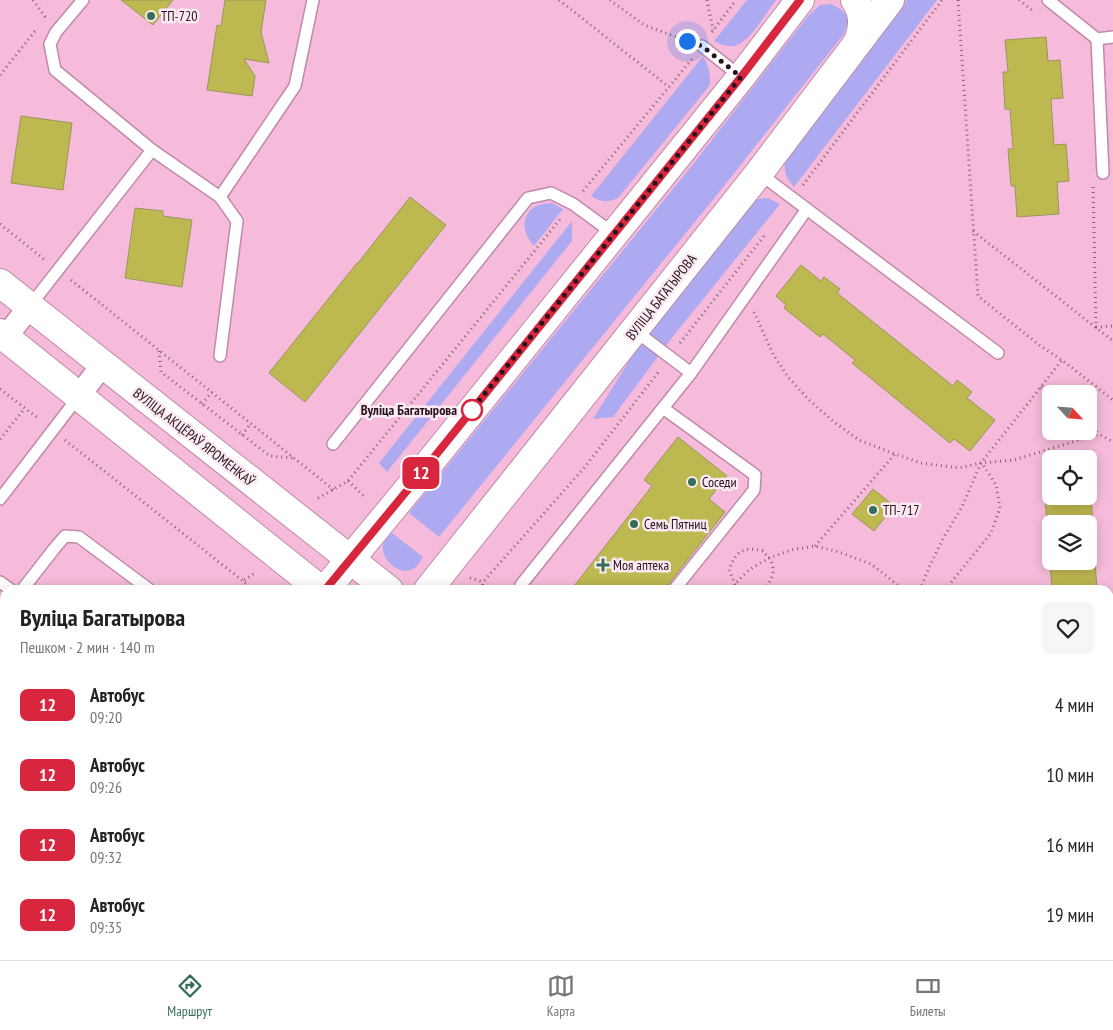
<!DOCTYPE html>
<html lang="ru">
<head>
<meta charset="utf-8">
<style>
  :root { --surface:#fff; --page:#f6f6f6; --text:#222; --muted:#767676; --line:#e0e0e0; --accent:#346e57 }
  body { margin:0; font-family:"PT Sans Narrow",sans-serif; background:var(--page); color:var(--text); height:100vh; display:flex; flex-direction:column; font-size:19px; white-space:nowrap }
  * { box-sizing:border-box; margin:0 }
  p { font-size:16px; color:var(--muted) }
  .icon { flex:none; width:28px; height:28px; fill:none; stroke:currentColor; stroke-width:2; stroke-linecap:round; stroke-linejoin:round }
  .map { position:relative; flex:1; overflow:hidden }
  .details { position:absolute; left:0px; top:585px; width:1114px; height:375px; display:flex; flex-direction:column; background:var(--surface); border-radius:15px 15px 0 0; box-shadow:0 2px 12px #0003 }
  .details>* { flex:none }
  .badge { padding:0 10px; border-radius:8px; font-size:18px; line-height:32px }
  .needle { width:32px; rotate:116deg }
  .buttons { position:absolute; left:1042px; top:385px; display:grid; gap:10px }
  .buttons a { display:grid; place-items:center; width:55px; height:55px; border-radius:8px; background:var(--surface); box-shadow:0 2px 12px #0003; font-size:25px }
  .you { position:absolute; width:25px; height:25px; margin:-12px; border:4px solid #fff; border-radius:50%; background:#1a73e8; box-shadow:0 0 0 8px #1a73e833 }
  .map>.badge { position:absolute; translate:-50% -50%; box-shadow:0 0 0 2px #fff }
  .round { display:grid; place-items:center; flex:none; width:52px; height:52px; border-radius:8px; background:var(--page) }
  .head { display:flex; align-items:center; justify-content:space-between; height:85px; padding:0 20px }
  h1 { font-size:24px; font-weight:600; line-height:38px }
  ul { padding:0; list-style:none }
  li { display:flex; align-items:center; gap:15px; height:70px; padding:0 20px }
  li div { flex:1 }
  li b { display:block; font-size:19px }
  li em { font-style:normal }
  li .badge { min-width:55px; font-weight:700; text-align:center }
  .menu { display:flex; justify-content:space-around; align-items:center; height:70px; border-top:1px solid var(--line); background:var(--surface); font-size:14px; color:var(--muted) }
  .menu a { display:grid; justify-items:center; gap:2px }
  .menu .selected { color:var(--accent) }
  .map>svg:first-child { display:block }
</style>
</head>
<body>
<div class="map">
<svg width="1113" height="960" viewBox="0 0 1113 960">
  <rect width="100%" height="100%" fill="#f6bbda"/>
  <!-- green -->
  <g fill="#aeaaf1">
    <path d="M 747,0 L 776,0 C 767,12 750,41 737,45 C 730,48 721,45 714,41 Z"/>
    <path d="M 907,0 L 937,0 L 794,187 C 786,178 784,173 785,161 Z"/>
    <path d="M 831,4 C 848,12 851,18 843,35 L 724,186 L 439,537 L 409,513 L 694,163 L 808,16 L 820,5 Z"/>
    <path d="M 703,56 C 709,66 710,73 710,85 L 618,198 C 606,203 602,202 591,196 Z"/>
    <path d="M 764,198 L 770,199 L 780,204 L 671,339 L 613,417 L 593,419 L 639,345 L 753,200 Z"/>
    <path d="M 552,203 L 563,209 L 534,246 C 525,236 519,220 532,209 C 537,204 545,204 552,203 Z"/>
    <path d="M 572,221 L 572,241 L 387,472 L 379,463 Z"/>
    <path d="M 392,533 L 423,557 C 421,560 419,564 416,567 C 402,579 377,559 384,542 C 386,539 389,536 392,533 Z"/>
    <path d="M 62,955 L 113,955 L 109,960 L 59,960 Z"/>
  </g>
  <!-- building -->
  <g fill="#beb851" stroke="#99965c">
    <path d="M 121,0 L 173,0 L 153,25 Z"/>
    <path d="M 225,0 L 266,0 L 261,32 L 269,63 L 244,59 L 255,76 L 252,96 L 207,90 L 217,25 L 221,26 Z"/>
    <path d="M 1046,37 L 1048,61 L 1060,60 L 1063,98 L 1051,99 L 1054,145 L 1066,144 L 1069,181 L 1057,182 L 1059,214 L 1017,217 L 1015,186 L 1011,186 L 1008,149 L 1013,149 L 1010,109 L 1005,109 L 1003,72 L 1008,72 L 1005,40 Z"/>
    <path d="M 21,116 L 72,123 L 63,190 L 11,183 Z"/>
    <path d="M 410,197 L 446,225 L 305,402 L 269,373 L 357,263 L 358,263 Z"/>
    <path d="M 135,208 L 163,211 L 163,216 L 192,220 L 182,287 L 125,278 Z"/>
    <path d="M 801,265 L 821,281 L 824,277 L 840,289 L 837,293 L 953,386 L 957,380 L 972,392 L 967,398 L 995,420 L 970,451 L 954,439 L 950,443 L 852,363 L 855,360 L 823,334 L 820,337 L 784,308 L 786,305 L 776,296 Z"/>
    <path d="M 678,437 L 727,476 L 709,499 L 725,512 L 664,590 L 571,590 L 652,486 L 644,480 Z"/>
    <path d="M 873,489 L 894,506 L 874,531 L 852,514 Z"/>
    <path d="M 1045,496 L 1091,496 L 1093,524 L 1047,524 Z"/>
    <path d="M 1050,561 L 1095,561 L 1097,590 L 1052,590 Z"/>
  </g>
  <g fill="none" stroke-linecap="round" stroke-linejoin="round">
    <defs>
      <g id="lane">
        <path d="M 1048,0 L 1097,39 L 1113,37"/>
        <path d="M 1097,39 L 1103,173"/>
        <path d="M 702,46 L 741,77"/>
        <path d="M 152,150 L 220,197 L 295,86 L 313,0"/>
        <path d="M 759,173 L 998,353"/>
        <path d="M 29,307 L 152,150 L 55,70 L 50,44 L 56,32 L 83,0"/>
        <path d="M 634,330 L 691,373"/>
        <path d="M 220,356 L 237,221 L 220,197"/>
        <path d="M 663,408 L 755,475 L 754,490 L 674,590"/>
        <path d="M 333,444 L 528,198 L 551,193 L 573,204 L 614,234"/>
        <path d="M 0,499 L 79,396"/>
        <path d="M 0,582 L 11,590"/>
        <path d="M 22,590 L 54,549 L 65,536 L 79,537 L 150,590"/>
        <path d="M 521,590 L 521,585 L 691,373 L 807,209"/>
        <path d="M 0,619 L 5,613"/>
        <path d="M 1109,851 L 1113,846"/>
        <path d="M 0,866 L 2,866"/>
        <path d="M 1109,945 L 1113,948"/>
        <path d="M 158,955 L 164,960"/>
        <path d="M 641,955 L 647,960"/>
        <path d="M 251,960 L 255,955"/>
        <path d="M 705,960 L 709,955"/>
      </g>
      <g id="street">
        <path d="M 6,337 L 29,307"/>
        <path d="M 79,396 L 103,364"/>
        <path d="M 824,960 L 828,955"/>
      </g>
      <g id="secondary">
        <path d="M 855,0 C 864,13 864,27 858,41"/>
        <path d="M 0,283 L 389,590"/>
        <path d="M 0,333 L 321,590"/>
        <path d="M 325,590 L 410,487 L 741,77 L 800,0"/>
        <path d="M 428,590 L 759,173 L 890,0"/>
        <path d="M 786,955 L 793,960"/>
        <path d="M 845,955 L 851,960"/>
        <path d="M 37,960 L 41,955"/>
        <path d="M 133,960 L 137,955"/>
      </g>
    </defs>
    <!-- lane casing -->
    <use href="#lane" stroke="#c089a7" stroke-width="14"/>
    <!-- street casing -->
    <use href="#street" stroke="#c089a7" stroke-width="25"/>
    <!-- secondary casing -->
    <use href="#secondary" stroke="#c089a7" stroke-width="30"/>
    <!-- path -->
    <g stroke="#886276" stroke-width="3" stroke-dasharray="1 4" stroke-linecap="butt">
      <path d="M 33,0 L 46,18"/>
      <path d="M 559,0 L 669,87"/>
      <path d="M 610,0 L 644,25 L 687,41"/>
      <path d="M 707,0 L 713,30"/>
      <path d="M 958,0 L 978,296 L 1039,345 L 1062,360 L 1113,400"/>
      <path d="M 1019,0 L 1032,10"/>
      <path d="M 712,32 L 736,0"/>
      <path d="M 0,75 L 36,30"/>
      <path d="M 803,185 L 942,0"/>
      <path d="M 1093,187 L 1096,327 L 1113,326"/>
      <path d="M 583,191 L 692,59"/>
      <path d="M 0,224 L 45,260"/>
      <path d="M 973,231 L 1113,341"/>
      <path d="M 71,280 L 334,490"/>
      <path d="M 754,312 L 773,354 L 788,377 L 809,400 L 834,422 L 859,440 L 895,454 L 921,463 L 959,468 L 981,463 L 1014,460 L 1099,434 L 1113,442"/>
      <path d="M 680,343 L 764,236"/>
      <path d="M 159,351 L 161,372 L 270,456 L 293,458"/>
      <path d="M 1041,387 L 1051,395"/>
      <path d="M 0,389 L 39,419"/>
      <path d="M 202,404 L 212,392"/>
      <path d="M 1089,425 L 1098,433"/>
      <path d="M 242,435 L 251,423"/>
      <path d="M 0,439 L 25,408"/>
      <path d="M 65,440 L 243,581"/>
      <path d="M 348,481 L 366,498"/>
      <path d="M 318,498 L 348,481 L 562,217"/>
      <path d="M 815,546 L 895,454"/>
      <path d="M 470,578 L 483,582"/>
      <path d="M 253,590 L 243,581 L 256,572"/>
      <path d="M 482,590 L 483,582 L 584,468 L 660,370"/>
      <path d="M 731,590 L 735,584 L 749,570 L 769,558 L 791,550 L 815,546 L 839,552 L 871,564 L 904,590"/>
      <path d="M 744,590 L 735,584 L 729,570 C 736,551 743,546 763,551 C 766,555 771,559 772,564 C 776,575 768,588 758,590"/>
      <path d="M 920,590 L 930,565 L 945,535 L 962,507 L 981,463 L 1062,360"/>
      <path d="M 945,590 L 991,533 L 1000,508 L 996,485 L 982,463"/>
      <path d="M 1109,710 L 1113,709"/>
      <path d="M 0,923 L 5,916"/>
      <path d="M 926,955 L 933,960"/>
      <path d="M 186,960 L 189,955"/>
    </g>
    <!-- lane -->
    <use href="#lane" stroke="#fff" stroke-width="11"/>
    <!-- street -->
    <use href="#street" stroke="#fff" stroke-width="22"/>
    <!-- secondary -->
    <use href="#secondary" stroke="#fff" stroke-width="28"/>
  </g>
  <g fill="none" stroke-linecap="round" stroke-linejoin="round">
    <defs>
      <path id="line" d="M 325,590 L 410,487 L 741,77 L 800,0"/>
    </defs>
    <!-- line casing -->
    <use href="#line" stroke="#fff" stroke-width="11"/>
    <!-- line -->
    <use href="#line" stroke="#d7263d" stroke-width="8"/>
    <!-- walk -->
    <path stroke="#27131e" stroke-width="5" stroke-dasharray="0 9" d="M 472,410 L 470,412 L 741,77 L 702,46 L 687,41"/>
  </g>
  <!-- markers -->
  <g fill="#346e57" stroke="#fceaf3" stroke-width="2">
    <circle cx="151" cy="16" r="5"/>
    <circle cx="692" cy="482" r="5"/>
    <circle cx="873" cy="510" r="5"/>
    <circle cx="634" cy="524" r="5"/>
    <path d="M600.5 557.5h5v5h5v5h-5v5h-5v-5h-5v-5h5z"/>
  </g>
  <circle fill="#fff" stroke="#d7263d" stroke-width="2.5" cx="472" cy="410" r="10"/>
  <g text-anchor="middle" stroke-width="5" stroke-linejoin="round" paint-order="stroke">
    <!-- poi labels -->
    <g font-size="14" fill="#27131e" stroke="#fceaf3" text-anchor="start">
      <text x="161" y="21">ТП-720</text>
      <text x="702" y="487">Соседи</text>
      <text x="883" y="515">ТП-717</text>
      <text x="644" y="529">Семь Пятниц</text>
      <text x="613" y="570">Моя аптека</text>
    </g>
    <!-- street labels -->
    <g font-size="14" fill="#27131e" stroke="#fceaf3">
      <text transform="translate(661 297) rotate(-52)" y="5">ВУЛІЦА БАГАТЫРОВА</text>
      <text transform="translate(194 437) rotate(38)" y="5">ВУЛІЦА АКЦЁРАЎ ЯРОМЕНКАЎ</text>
    </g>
    <!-- stop labels -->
    <g font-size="14" font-weight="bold" fill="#27131e" stroke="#fceaf3" text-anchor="end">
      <text x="457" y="415">Вуліца Багатырова</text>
    </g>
  </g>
</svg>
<div class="buttons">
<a><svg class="needle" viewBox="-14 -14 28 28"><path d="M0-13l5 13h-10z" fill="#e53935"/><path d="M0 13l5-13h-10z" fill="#767676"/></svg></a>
<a><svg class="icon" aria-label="locate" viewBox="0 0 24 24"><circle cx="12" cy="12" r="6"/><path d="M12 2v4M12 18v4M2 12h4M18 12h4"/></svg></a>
<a><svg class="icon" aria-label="layers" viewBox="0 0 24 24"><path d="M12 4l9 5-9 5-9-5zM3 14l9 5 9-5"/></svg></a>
</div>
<div class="you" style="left:687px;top:41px"></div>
<b class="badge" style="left:421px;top:473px;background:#d7263d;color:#fff">12</b>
<section class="details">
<div class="head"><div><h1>Вуліца Багатырова</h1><p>Пешком · 2 мин · 140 m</p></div><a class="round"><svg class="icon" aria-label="heart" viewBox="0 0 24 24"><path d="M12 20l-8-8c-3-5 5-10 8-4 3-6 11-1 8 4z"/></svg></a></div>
<ul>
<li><span class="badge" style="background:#d7263d;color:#fff">12</span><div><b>Автобус</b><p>09:20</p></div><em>4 мин</em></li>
<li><span class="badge" style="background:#d7263d;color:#fff">12</span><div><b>Автобус</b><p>09:26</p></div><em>10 мин</em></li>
<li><span class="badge" style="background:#d7263d;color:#fff">12</span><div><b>Автобус</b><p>09:32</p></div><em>16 мин</em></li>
<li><span class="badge" style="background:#d7263d;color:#fff">12</span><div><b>Автобус</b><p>09:35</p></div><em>19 мин</em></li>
</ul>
</section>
</div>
<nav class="menu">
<a class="selected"><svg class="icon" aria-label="directions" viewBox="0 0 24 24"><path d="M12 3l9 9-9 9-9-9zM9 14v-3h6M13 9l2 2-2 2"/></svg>Маршрут</a>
<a><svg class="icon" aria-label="map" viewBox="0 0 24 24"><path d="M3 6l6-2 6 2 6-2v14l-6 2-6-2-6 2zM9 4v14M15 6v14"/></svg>Карта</a>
<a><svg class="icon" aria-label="tickets" viewBox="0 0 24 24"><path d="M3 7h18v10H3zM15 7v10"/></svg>Билеты</a>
</nav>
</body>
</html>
